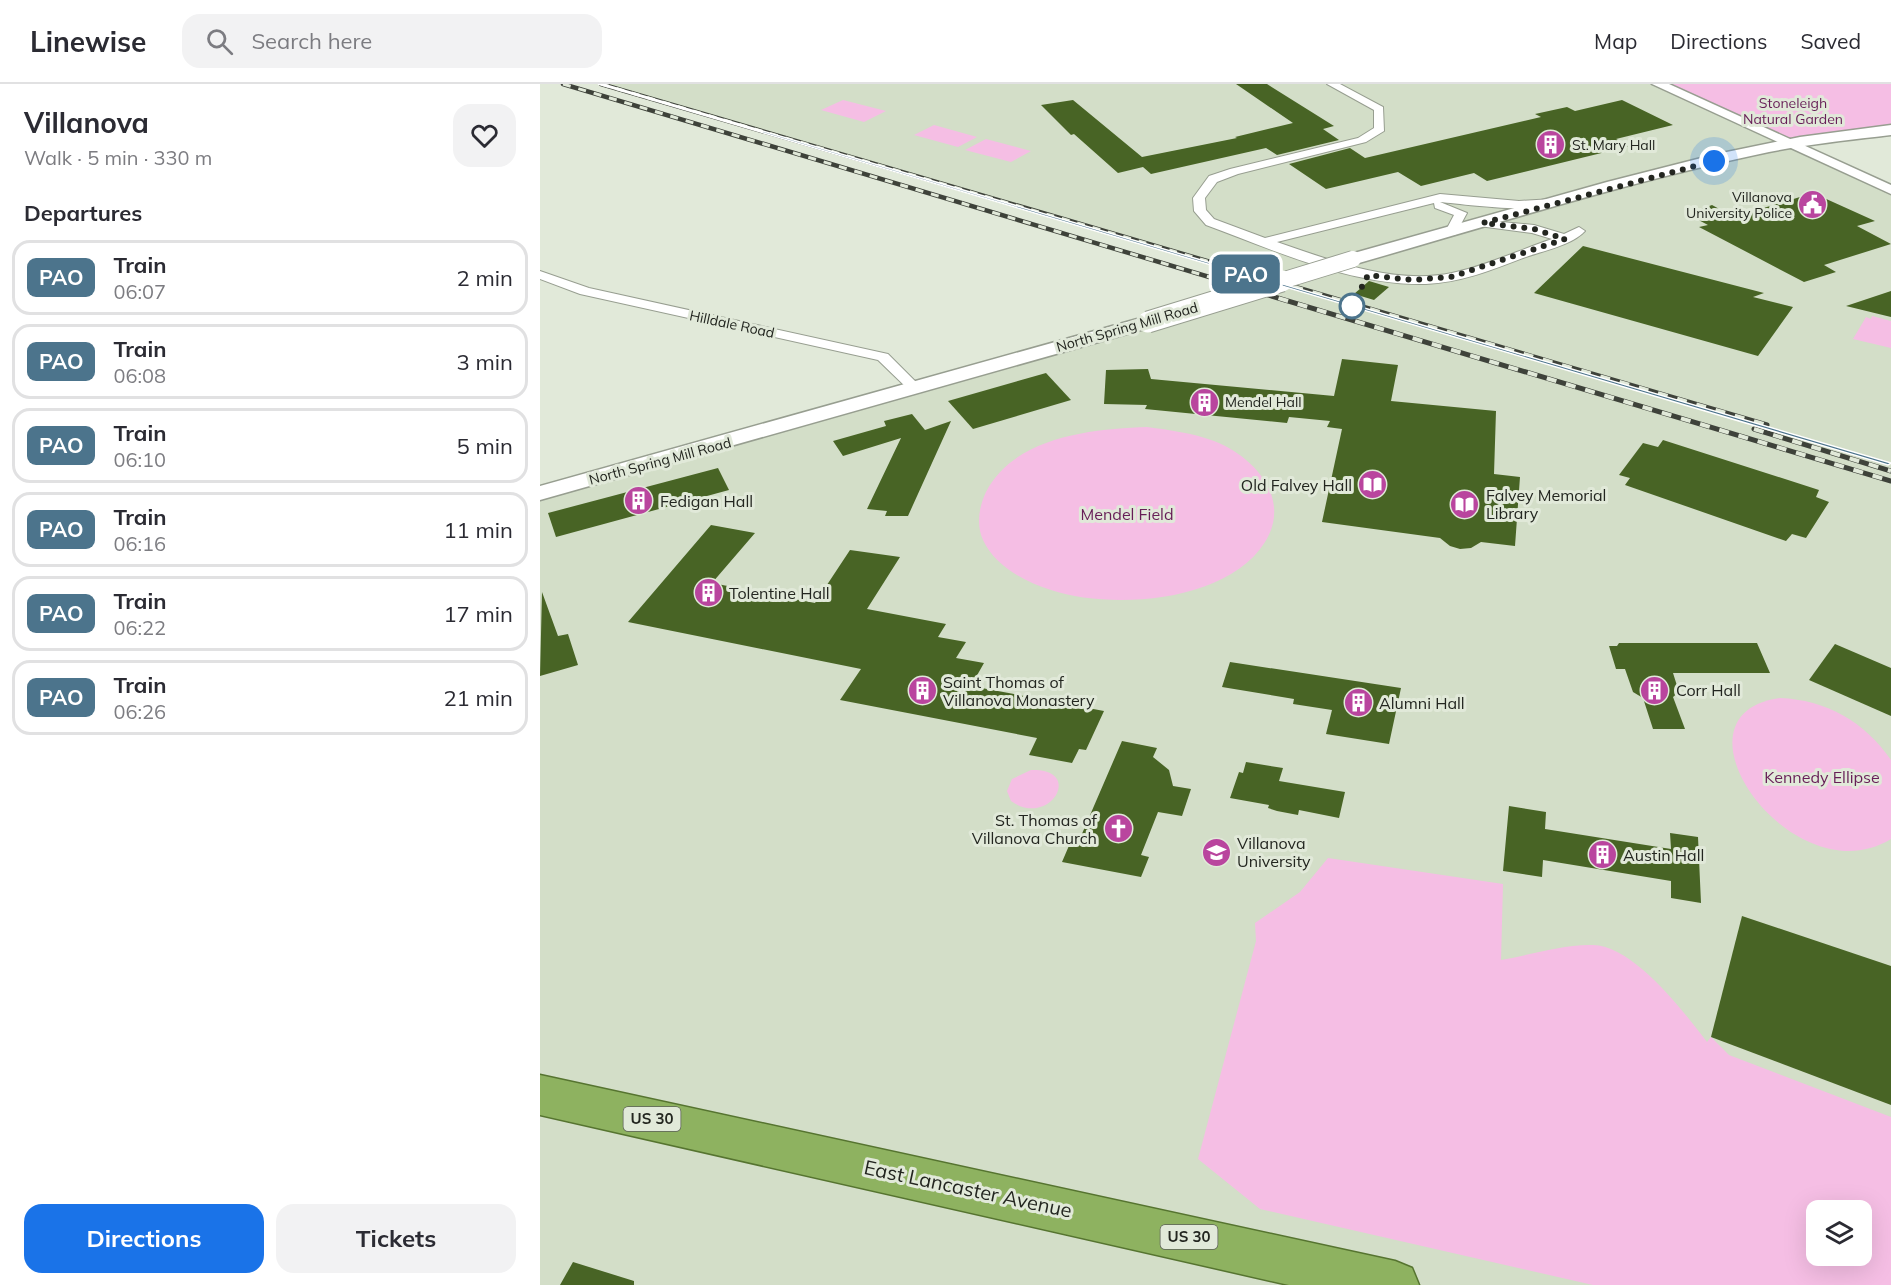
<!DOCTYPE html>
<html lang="en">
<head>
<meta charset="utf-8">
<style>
  :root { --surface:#fff; --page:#f2f2f3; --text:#2b2b33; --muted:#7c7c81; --line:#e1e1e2; --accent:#1a73e8 }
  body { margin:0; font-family:Mulish,sans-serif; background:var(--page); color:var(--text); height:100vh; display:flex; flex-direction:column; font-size:22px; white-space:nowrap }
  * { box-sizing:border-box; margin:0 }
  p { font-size:20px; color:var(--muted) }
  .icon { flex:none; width:33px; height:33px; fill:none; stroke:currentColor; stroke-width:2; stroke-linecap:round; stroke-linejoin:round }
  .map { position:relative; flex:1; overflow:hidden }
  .side { display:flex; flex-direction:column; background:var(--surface); width:540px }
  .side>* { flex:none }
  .badge { padding:0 12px; border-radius:9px; font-size:21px; line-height:39px }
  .buttons { position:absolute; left:1266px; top:1116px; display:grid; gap:12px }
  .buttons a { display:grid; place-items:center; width:66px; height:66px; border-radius:12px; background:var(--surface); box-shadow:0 6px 24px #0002; font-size:30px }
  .you { position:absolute; width:30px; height:30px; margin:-15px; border:4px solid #fff; border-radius:50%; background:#1a73e8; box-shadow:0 0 0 9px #1a73e833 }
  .map>.badge { position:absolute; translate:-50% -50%; box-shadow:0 0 0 3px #fff }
  h2 { padding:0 24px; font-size:22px; line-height:54px }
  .round { display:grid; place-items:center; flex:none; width:63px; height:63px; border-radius:18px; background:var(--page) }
  .summary { display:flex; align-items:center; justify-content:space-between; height:102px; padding:0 24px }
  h1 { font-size:28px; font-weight:700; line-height:45px }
  .button { display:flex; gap:12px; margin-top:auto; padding:12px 24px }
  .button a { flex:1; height:69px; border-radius:18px; background:var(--accent); color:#fff; font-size:24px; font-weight:700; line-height:69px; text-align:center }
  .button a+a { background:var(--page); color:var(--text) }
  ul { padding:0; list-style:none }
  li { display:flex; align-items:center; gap:18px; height:75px; margin:0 12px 9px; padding:0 12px; border:3px solid var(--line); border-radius:18px }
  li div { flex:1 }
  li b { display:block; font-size:22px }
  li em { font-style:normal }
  li .badge { min-width:66px; font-weight:700; text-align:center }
  header { display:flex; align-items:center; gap:36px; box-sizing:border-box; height:84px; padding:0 30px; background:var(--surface); border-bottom:2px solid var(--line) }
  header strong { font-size:28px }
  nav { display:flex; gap:33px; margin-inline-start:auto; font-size:21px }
  .search { width:420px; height:54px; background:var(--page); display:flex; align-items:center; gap:15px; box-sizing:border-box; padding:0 21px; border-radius:18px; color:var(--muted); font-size:22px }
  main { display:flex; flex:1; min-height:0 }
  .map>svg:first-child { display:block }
</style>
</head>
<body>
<header>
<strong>Linewise</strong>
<div class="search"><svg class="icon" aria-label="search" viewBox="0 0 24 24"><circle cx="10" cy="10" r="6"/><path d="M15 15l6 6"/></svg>Search here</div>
<nav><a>Map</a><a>Directions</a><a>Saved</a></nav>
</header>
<main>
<section class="side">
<div class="summary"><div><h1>Villanova</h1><p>Walk · 5 min · 330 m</p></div><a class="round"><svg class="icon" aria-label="heart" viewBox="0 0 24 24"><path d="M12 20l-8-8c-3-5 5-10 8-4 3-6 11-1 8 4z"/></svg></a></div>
<h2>Departures</h2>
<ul>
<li><span class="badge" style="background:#4c748c;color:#fff">PAO</span><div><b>Train</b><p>06:07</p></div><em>2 min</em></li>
<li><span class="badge" style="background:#4c748c;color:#fff">PAO</span><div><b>Train</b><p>06:08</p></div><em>3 min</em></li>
<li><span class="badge" style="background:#4c748c;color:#fff">PAO</span><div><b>Train</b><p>06:10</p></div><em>5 min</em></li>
<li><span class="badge" style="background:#4c748c;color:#fff">PAO</span><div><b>Train</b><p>06:16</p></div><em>11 min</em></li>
<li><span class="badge" style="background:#4c748c;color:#fff">PAO</span><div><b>Train</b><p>06:22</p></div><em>17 min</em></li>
<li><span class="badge" style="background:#4c748c;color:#fff">PAO</span><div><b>Train</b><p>06:26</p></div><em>21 min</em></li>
</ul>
<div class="button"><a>Directions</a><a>Tickets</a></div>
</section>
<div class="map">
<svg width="1351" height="1201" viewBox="0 0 1351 1201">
  <rect width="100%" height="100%" fill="#e1e9d9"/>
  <!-- built -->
  <path fill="#d3dec8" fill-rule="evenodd" d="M 62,0 L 1118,0 L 1351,105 L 1351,1201 L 0,1201 L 0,409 L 533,256 L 721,195 ZM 1276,1126 L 1322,1126 L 1322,1172 L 1276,1172 Z"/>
  <!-- green -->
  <g fill="#f5bee4" fill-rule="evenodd">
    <path d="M 1121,0 L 1351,0 L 1351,42 L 1252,55 Z"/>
    <path d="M 303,16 L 346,27 L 324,38 L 281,26 Z"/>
    <path d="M 394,41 L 437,53 L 418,63 L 374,51 Z"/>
    <path d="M 446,55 L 491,67 L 471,78 L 425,66 Z"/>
    <path d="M 1332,232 L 1351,237 L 1351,264 L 1313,255 L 1326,233 L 1331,235 Z"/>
    <path d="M 607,343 C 630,346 652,349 674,357 C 715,373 752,415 725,458 C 687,519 571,526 511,506 C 485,498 455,482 443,456 C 436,440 439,423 446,408 C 475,352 553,345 607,343 Z"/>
    <path d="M 1240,614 C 1286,616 1324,637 1351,676 L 1351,755 C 1253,815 1120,630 1240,614 Z"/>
    <path d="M 491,686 C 545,684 510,745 471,717 L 467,707 L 472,695 Z"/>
    <path d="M 788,774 L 963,800 L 961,876 C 991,871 1023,860 1053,861 C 1094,862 1144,928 1167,958 L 1171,953 L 1189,971 L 1351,1033 L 1351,1201 L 1053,1201 L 720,1125 L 658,1075 L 716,857 L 715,839 L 760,808 ZM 1276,1126 L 1322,1126 L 1322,1172 L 1276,1172 Z"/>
  </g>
  <!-- building -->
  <g fill="#486425">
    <path d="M 696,0 L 727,0 L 794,42 L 783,45 L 799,56 L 737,71 L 726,64 L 611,90 L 603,83 L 578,89 L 534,50 L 531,51 L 501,21 L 533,16 L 602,73 L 697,54 L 695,53 L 753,39 Z"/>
    <path d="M 1082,16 L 1133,41 L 1076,55 L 1090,62 L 947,97 L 934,89 L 881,102 L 858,88 L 786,105 L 749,80 L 810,64 L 825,74 L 1001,33 L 995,30 L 1027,23 L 1035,27 Z"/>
    <path d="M 1273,109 L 1335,137 L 1317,142 L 1351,160 L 1284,181 L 1296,188 L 1264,198 L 1159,143 L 1168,141 L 1147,130 L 1172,121 L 1194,133 Z"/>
    <path d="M 1043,162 L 1224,209 L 1213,213 L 1253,223 L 1218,272 L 994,209 Z"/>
    <path d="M 829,197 L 849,203 L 834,216 L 814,210 Z"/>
    <path d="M 1351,207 L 1351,233 L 1306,222 Z"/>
    <path d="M 802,275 L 858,281 L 851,317 L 956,327 L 954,390 L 980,393 L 975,462 L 941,458 L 931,464 L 920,465 L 910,462 L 900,454 L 782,438 L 802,345 L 787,343 L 790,337 L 749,333 L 747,339 L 605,325 L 607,321 L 564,320 L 566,286 L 608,285 L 611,295 L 794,312 Z"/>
    <path d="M 506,289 L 531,316 L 433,345 L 408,317 Z"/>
    <path d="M 372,330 L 385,346 L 411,337 L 368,432 L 345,432 L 347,427 L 327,425 L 361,354 L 303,372 L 293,357 L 346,342 L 344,337 Z"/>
    <path d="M 1123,356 L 1279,406 L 1276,413 L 1289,418 L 1266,454 L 1252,450 L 1246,457 L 1085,401 L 1090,394 L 1079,391 L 1103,359 L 1118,363 Z"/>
    <path d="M 178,384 L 189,406 L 16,453 L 8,429 Z"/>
    <path d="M 171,441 L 215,449 L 172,499 L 275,519 L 310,466 L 360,473 L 327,525 L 406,540 L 398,553 L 426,558 L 416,574 L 444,579 L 431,602 L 564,627 L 546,666 L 539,665 L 532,679 L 489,671 L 497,654 L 300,616 L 321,585 L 88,538 Z"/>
    <path d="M 2,508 L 18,552 L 28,550 L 38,581 L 0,592 Z"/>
    <path d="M 1079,559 L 1217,559 L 1230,589 L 1133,589 L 1139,608 L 1133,613 L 1145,645 L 1113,645 L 1103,614 L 1093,608 L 1085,585 L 1076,585 L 1069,562 L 1077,562 Z"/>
    <path d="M 1295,560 L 1351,584 L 1351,632 L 1269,596 Z"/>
    <path d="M 690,578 L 861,604 L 849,660 L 786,650 L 792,626 L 753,620 L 754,615 L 682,603 Z"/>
    <path d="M 582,657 L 617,664 L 613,673 L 629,686 L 633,702 L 651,705 L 642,732 L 618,728 L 601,771 L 609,773 L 601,793 L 522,778 L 531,757 L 538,759 Z"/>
    <path d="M 706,678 L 743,684 L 739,697 L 805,708 L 799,734 L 759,726 L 758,731 L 737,727 L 728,724 L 729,721 L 690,714 L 699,688 L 703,689 Z"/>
    <path d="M 969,722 L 1006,728 L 1005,745 L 1131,765 L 1130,749 L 1158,753 L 1161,819 L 1131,814 L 1131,797 L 1003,776 L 1002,793 L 963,787 Z"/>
    <path d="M 1202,832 L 1351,882 L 1351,1021 L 1171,953 Z"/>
    <path d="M 33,1178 L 94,1197 L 94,1201 L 20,1201 Z"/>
  </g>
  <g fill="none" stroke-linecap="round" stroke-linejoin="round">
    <defs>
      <g id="minor">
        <path d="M 787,0 L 800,0 L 843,23 L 844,47 L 826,58 L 698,90 L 677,98 L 665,114 L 666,126 L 674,135 L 725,154 L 900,110 L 979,117 L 1013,115 L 1019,119 C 1005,131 922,120 900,118 L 927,129 L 915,151 L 907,151 L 905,148 L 914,131 L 895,124 L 894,119 L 737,158 C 792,177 854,201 912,189 C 946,182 979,166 1012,155 L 992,149 L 939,142 L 939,136 L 994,141 L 1024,150 L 1039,143 L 1045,147 C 1031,162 1002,167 983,174 C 952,186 919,199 886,200 C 811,202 734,166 666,141 L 654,127 L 653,114 L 669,92 L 690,85 L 818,54 L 834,44 L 834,26 Z"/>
        <path d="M 0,187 L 49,204 L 348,270 L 381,303 L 374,307 L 369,306 L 338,276 L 40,210 L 0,195 Z"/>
      </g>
      <path id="tertiary" d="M 1112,0 L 1129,0 L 1351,101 L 1351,110 Z"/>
      <g id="secondary">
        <path d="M 1351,41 L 1351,51 C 1310,56 1269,60 1229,68 C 1090,97 955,140 819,179 L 807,179 L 804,175 L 807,171 L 1067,98 L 1177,70 L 1260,53 Z"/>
        <path d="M 608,232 L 618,238 L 615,242 L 0,416 L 0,402 Z"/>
      </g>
      <path id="trunk" d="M 0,991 L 855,1177 L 872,1184 L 879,1201 L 749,1201 L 0,1031 Z"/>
    </defs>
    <!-- minor casing -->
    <use href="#minor" stroke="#979e90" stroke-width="2"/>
    <!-- tertiary casing -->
    <use href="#tertiary" stroke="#979e90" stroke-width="3"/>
    <!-- secondary casing -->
    <use href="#secondary" stroke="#979e90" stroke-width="3"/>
    <!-- trunk casing -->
    <use href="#trunk" stroke="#567430" stroke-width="3"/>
    <!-- minor -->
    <use href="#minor" fill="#fff" fill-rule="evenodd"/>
    <!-- tertiary -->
    <use href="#tertiary" fill="#fff" fill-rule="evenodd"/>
    <!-- secondary -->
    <use href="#secondary" fill="#fff" fill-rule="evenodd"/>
    <!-- trunk -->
    <use href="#trunk" fill="#8eb260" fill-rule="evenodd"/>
    <defs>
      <g id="rail-far1">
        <path d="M 23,0 L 686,198"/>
        <path d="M 61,0 L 739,198"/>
      </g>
      <g id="rail">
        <path d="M 681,197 L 1351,397"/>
        <path d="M 734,197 L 1227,341"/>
        <path d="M 1214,345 L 1351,387"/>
      </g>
    </defs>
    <!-- rail-far1 casing -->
    <use href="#rail-far1" stroke="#3e423a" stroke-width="4.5"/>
    <!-- rail casing -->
    <use href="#rail" stroke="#3e423a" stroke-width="5"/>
    <!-- rail-far1 -->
    <use href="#rail-far1" stroke="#e1e9d9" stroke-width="3" stroke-dasharray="8" stroke-linecap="butt"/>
    <!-- rail -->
    <use href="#rail" stroke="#e1e9d9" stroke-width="4" stroke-dasharray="10" stroke-linecap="butt"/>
    <defs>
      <path id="secondary-bridge-far1" d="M 738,198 L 813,175"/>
      <path id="secondary-bridge" d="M 608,238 L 742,197"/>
    </defs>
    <!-- secondary-bridge-far1 casing -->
    <use href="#secondary-bridge-far1" stroke="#979e90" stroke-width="18" stroke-linecap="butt"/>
    <!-- secondary-bridge casing -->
    <use href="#secondary-bridge" stroke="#979e90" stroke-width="23" stroke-linecap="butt"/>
    <!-- secondary-bridge-far1 -->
    <use href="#secondary-bridge-far1" stroke="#fff" stroke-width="16"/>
    <!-- secondary-bridge -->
    <use href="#secondary-bridge" stroke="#fff" stroke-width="21"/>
  </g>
  <!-- line -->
  <path fill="#4c748c" stroke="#fff" stroke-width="1.5" d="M 58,0 L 63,0 L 1351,379 L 1348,381 Z"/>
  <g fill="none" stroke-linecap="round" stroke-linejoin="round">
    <!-- walk -->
    <path stroke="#232620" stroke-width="6" stroke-dasharray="0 10.8" d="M 812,222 L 828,191 L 872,196 L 911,193 L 1025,155 L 994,145 L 943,139 L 1174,77"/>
  </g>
  <!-- icons -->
  <defs>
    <symbol id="building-disc" viewBox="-11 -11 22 22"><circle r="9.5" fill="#b9459e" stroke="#e1e9d9"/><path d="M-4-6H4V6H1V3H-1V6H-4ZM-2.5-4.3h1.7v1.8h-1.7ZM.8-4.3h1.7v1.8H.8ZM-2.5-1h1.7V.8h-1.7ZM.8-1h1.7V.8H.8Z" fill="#fff"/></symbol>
    <symbol id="civic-disc" viewBox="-11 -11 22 22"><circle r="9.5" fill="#b9459e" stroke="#e1e9d9"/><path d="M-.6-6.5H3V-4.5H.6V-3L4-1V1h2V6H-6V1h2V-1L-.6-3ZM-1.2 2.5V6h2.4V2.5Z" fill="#fff"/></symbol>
    <symbol id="library-disc" viewBox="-11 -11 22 22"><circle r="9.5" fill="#b9459e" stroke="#e1e9d9"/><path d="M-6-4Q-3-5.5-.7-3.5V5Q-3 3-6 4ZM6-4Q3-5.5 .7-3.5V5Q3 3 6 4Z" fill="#fff"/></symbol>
    <symbol id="church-disc" viewBox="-11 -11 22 22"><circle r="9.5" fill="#b9459e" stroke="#e1e9d9"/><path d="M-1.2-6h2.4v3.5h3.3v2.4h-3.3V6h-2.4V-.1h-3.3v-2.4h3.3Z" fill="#fff"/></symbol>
    <symbol id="university-disc" viewBox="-11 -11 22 22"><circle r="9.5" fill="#b9459e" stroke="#e1e9d9"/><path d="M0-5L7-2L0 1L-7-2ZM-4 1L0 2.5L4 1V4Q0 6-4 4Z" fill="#fff"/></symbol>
  </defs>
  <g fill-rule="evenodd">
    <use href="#building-disc" x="994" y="44" width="33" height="33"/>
    <use href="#civic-disc" x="1256" y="104" width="33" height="33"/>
    <use href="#building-disc" x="648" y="302" width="33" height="33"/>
    <use href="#library-disc" x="816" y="384" width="33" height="33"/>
    <use href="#building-disc" x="82" y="400" width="33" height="33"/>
    <use href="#library-disc" x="908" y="404" width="33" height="33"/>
    <use href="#building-disc" x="152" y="492" width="33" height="33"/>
    <use href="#building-disc" x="1098" y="590" width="33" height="33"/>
    <use href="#building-disc" x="366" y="590" width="33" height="33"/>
    <use href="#building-disc" x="802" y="602" width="33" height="33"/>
    <use href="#church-disc" x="562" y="728" width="33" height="33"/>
    <use href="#university-disc" x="660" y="752" width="33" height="33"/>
    <use href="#building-disc" x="1046" y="754" width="33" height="33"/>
  </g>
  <!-- markers -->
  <circle fill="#fff" stroke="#4c748c" stroke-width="3" cx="812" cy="222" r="12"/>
  <g text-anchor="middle" stroke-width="6" stroke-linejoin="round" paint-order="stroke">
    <!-- far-park labels -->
    <g font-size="14" fill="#671e57" stroke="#e1e9d9">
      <text x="1253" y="24">Stoneleigh<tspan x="1253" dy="16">Natural Garden</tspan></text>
    </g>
    <!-- far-poi labels -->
    <g font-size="14" fill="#232620" stroke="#e1e9d9" text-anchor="start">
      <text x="1032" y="66">St. Mary Hall</text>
      <text x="1252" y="118" text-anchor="end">Villanova<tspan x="1252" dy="16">University Police</tspan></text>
      <text x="685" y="323">Mendel Hall</text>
    </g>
    <!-- far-street labels -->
    <g font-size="14" fill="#232620" stroke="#e1e9d9">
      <text transform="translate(192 240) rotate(12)" y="5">Hilldale Road</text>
      <text transform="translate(587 243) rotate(-16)" y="5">North Spring Mill Road</text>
      <text transform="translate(120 377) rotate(-15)" y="5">North Spring Mill Road</text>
    </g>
    <!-- shield labels -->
    <g fill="#e1e9d9" stroke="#5c6058" stroke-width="1.5">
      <rect x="83.5" y="1023" width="57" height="24" rx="4.5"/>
      <rect x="620.5" y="1141" width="57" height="24" rx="4.5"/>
    </g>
    <g font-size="15" font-weight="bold" fill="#232620">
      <text x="112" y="1040">US 30</text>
      <text x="649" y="1158">US 30</text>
    </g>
    <!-- poi labels -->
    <g font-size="16" fill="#232620" stroke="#e1e9d9" text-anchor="start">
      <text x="812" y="407" text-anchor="end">Old Falvey Hall</text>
      <text x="946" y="417">Falvey Memorial<tspan x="946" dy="18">Library</tspan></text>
      <text x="120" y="423">Fedigan Hall</text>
      <text x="189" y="515">Tolentine Hall</text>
      <text x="403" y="604">Saint Thomas of<tspan x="403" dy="18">Villanova Monastery</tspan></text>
      <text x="1136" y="612">Corr Hall</text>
      <text x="839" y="625">Alumni Hall</text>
      <text x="557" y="742" text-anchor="end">St. Thomas of<tspan x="557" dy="18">Villanova Church</tspan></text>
      <text x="697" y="765">Villanova<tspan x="697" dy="18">University</tspan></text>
      <text x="1083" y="777">Austin Hall</text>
    </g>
    <!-- park labels -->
    <g font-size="16" fill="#671e57" stroke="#e1e9d9">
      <text x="587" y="436">Mendel Field</text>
      <text x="1282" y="699">Kennedy Ellipse</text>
    </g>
    <!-- near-street labels -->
    <g font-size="20" fill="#232620" stroke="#e1e9d9">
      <text transform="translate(428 1105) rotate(12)" y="7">East Lancaster Avenue</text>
    </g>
  </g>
</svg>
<div class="buttons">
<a><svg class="icon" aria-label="layers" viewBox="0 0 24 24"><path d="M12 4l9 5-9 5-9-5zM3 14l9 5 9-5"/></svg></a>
</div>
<div class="you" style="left:1174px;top:77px"></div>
<b class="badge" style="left:706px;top:190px;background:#4c748c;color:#fff">PAO</b>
</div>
</main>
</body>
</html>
